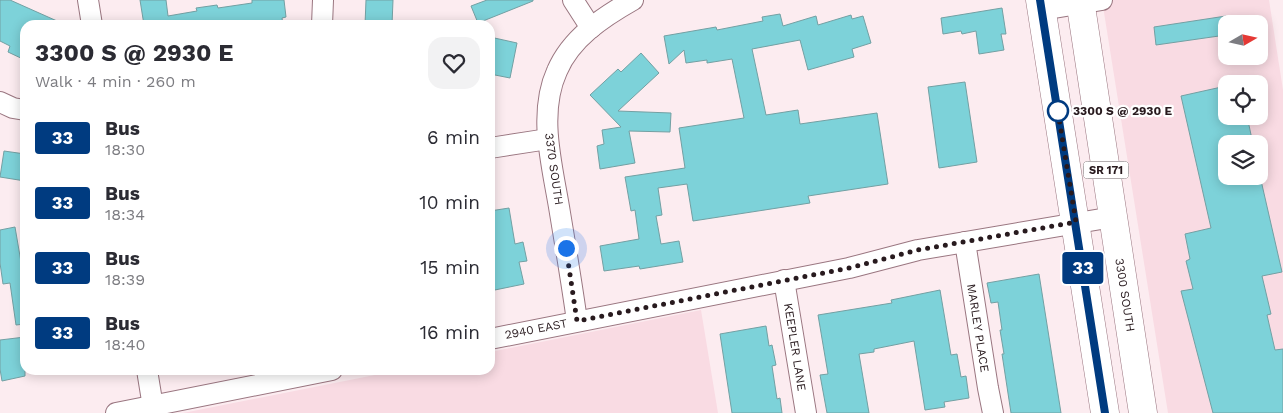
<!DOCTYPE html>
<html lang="en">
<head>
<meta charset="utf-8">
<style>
  :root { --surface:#fff; --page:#f2f2f3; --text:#2b2b33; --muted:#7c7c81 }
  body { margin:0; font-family:"Work Sans",sans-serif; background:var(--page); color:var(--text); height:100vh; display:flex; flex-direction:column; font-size:19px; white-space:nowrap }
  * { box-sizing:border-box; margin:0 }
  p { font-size:16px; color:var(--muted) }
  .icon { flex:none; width:28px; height:28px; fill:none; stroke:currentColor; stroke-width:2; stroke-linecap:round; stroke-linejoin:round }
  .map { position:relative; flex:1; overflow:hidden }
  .panel { position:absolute; left:20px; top:20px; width:475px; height:355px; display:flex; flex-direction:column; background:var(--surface); border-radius:15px; box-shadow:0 2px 12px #0003 }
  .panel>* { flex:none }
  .badge { padding:0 10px; border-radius:4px; font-size:18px; line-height:32px }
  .needle { width:32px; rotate:81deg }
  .buttons { position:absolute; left:1218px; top:15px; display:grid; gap:10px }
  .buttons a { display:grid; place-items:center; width:50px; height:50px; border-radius:10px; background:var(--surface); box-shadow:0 2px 12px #0003; font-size:25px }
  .you { position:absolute; width:25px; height:25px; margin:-12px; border:4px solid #fff; border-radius:50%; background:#1a73e8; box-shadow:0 0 0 8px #1a73e833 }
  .map>.badge { position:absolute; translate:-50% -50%; box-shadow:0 0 0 2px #fff }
  .round { display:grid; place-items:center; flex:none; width:52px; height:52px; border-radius:15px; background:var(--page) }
  .summary { display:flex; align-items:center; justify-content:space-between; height:85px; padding:0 15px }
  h1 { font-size:24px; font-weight:700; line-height:38px }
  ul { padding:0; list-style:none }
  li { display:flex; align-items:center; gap:15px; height:65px; padding:0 15px }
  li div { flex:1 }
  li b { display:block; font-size:19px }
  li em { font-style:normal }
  li .badge { min-width:55px; font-weight:700; text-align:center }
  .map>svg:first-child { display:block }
</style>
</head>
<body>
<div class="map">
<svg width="1283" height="413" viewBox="0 0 1283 413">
  <rect width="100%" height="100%" fill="#fcecf0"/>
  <!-- built -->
  <g fill="#f9dbe3" fill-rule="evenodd">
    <path d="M 1102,0 L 1269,0 L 1283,90 L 1283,413 L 1168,413 ZM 1226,24 L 1259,24 L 1259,56 L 1226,56 ZM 1226,84 L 1259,84 L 1259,116 L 1226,116 ZM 1226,144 L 1259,144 L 1259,176 L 1226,176 Z"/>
    <path d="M 701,310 L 718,413 L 183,413 L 400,370 L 490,370 L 490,352 Z"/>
  </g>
  <!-- building -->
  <g fill="#7dd2d9" stroke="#73a0a3">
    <path d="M 0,0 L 10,0 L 66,25 L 25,25 L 25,60 L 8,52 L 10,46 L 0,41 Z"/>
    <path d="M 140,0 L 166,0 L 168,16 L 197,11 L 196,8 L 217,5 L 218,8 L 252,3 L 252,0 L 284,0 L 286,17 L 282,18 L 283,25 L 144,25 Z"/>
    <path d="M 366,0 L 393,0 L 392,25 L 365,25 Z"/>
    <path d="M 487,0 L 533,0 L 533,1 L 478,23 L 471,6 Z"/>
    <path d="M 1002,8 L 1006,34 L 1001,34 L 1004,50 L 979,54 L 976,31 L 962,34 L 961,31 L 943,34 L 941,18 Z"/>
    <path d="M 780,14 L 783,26 L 816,16 L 818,25 L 851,15 L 852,19 L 863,16 L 871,43 L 852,49 L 854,57 L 808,70 L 800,40 L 752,49 L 766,115 L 798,110 L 800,124 L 877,113 L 888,184 L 808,196 L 810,203 L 693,221 L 687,184 L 658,188 L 662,215 L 656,216 L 661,244 L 679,241 L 683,262 L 640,269 L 639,266 L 604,271 L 600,246 L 639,239 L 635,210 L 631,211 L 625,177 L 685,168 L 679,128 L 744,118 L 732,59 L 707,63 L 707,60 L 686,63 L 684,50 L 669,64 L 664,36 L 716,27 L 717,30 L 763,21 L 762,17 Z"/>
    <path d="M 1226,16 L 1226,35 L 1156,45 L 1154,27 Z"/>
    <path d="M 490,37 L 517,43 L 510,78 L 490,74 Z"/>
    <path d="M 641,53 L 659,73 L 618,111 L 671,113 L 670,132 L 629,131 L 635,163 L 600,169 L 597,146 L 604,144 L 602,130 L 621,127 L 590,95 L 618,69 L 621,72 Z"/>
    <path d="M 965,82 L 977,162 L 939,168 L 928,87 Z"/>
    <path d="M 1226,86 L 1226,116 L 1247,116 L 1253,144 L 1226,144 L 1226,176 L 1260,176 L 1282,272 L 1262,276 L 1271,314 L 1267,315 L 1275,350 L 1283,349 L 1283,413 L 1213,413 L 1181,291 L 1193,289 L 1186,261 L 1190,259 L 1185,234 L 1211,228 L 1181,96 Z"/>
    <path d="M 4,151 L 25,154 L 25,181 L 0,177 Z"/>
    <path d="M 509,208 L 515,244 L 523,242 L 527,261 L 519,262 L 524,284 L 490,291 L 490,211 Z"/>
    <path d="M 15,227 L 21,262 L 25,261 L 25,324 L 16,325 L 10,283 L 3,284 L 0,263 L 0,230 Z"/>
    <path d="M 1039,274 L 1061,413 L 1011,413 L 1002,354 L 1004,354 L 1000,330 L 1002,330 L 998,302 L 991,303 L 987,283 Z"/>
    <path d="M 940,290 L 951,355 L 957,354 L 961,377 L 966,376 L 969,398 L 944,402 L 945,407 L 925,410 L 914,341 L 874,349 L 874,352 L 859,354 L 869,413 L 827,413 L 820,375 L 828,374 L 818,315 L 892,303 L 891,300 Z"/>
    <path d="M 766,326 L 769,346 L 772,345 L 776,365 L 772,366 L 777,399 L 780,398 L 782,413 L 732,413 L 720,334 Z"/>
    <path d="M 25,337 L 25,376 L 2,381 L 0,369 L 0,340 Z"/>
  </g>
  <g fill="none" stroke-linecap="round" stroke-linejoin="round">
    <defs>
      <g id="minor">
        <path d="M 88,0 L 92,25"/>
        <path d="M 573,0 L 591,28"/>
        <path d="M 1042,10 L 1102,0"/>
        <path d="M 322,25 L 323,0"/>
        <path d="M 0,102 L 13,108 L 25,110"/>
        <path d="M 490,148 L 548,139"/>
        <path d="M 965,242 L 988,388 L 993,413"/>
        <path d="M 784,280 L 806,413"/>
        <path d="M 577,321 C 572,285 566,249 560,213 C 553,168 537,115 557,71 C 571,38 603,17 633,0"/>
        <path d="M 490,339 L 849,268 L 918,250 L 1113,217"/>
        <path d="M 147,370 L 154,413"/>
        <path d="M 116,413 L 332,370"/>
      </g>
      <g id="primary">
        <path d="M 1040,0 L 1105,413"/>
        <path d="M 1080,0 L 1143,413"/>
      </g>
    </defs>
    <!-- minor casing -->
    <use href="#minor" stroke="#9a7680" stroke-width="22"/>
    <!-- primary casing -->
    <use href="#primary" stroke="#9a7680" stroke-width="29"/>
    <!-- minor -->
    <use href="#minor" stroke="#fff" stroke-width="20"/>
    <!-- primary -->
    <use href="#primary" stroke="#fff" stroke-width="28"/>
  </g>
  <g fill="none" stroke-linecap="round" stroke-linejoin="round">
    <defs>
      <path id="line" d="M 1040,0 L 1105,413"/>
    </defs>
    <!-- line casing -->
    <use href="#line" stroke="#fff" stroke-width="11"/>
    <!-- line -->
    <use href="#line" stroke="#003b80" stroke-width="8"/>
    <!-- walk -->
    <path stroke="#281a1e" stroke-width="5" stroke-dasharray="0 9" d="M 566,248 L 577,321 L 849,268 L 918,250 L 1076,222 L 1057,106 L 1058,111"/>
  </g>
  <!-- markers -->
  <circle fill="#fff" stroke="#003b80" stroke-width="2.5" cx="1058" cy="111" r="10"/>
  <g text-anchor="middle" stroke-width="4.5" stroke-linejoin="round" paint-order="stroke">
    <!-- shield labels -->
    <rect fill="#fff" stroke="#685f62" stroke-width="1" x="1083.5" y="161.5" width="45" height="17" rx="4"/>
    <g font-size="11" font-weight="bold" fill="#281a1e">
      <text x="1106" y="174">SR 171</text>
    </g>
    <!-- stop labels -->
    <g font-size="12" font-weight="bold" fill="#281a1e" stroke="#fff" text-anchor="start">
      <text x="1073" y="115">3300 S @ 2930 E</text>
    </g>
    <!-- street labels -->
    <g font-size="12" fill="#281a1e" stroke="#fff">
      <text transform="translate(554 169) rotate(82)" y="4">3370 SOUTH</text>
      <text transform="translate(1125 295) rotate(81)" y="4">3300 SOUTH</text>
      <text transform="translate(978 328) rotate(81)" y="4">MARLEY PLACE</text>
      <text transform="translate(536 329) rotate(-11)" y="4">2940 EAST</text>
      <text transform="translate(795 347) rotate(81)" y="4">KEEPLER LANE</text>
    </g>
  </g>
</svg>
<div class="buttons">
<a><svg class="needle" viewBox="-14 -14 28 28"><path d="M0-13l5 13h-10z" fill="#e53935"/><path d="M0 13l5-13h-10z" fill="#7c7c81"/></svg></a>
<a><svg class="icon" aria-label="locate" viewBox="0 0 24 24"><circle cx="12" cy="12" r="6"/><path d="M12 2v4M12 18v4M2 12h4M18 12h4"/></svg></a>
<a><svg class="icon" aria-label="layers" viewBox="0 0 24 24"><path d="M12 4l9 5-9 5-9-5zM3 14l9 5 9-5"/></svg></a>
</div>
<div class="you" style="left:566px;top:248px"></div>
<b class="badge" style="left:1083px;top:268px;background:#003b80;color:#fff">33</b>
<section class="panel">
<div class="summary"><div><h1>3300 S @ 2930 E</h1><p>Walk · 4 min · 260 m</p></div><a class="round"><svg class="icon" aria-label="heart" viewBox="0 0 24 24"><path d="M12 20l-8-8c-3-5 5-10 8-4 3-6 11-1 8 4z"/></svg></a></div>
<ul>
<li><span class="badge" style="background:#003b80;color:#fff">33</span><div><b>Bus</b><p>18:30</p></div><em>6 min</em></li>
<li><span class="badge" style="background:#003b80;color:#fff">33</span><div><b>Bus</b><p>18:34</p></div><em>10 min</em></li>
<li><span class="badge" style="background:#003b80;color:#fff">33</span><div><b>Bus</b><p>18:39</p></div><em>15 min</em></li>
<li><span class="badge" style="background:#003b80;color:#fff">33</span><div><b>Bus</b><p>18:40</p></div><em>16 min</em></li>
</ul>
</section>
</div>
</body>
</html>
